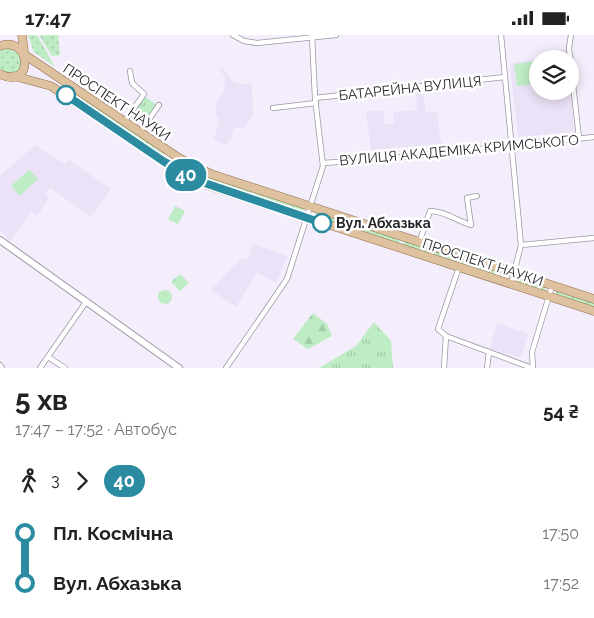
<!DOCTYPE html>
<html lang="uk">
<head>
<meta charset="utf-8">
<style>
  :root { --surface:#fff; --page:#f2f2f2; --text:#222; --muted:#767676 }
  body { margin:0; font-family:Raleway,sans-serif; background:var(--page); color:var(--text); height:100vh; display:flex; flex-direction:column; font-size:19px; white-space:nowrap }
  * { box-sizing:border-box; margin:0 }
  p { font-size:16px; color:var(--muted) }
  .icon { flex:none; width:28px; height:28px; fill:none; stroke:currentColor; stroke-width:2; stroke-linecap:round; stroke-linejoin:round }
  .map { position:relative; height:333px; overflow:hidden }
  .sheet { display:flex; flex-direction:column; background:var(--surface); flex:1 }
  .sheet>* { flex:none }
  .badge { padding:0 10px; border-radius:16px; font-size:18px; line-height:32px }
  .controls { position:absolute; left:529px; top:15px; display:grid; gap:10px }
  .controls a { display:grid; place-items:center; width:50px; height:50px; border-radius:50%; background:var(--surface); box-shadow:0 2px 12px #0003; font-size:25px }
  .map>.badge { position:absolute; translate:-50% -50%; box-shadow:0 0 0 2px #fff }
  .legs { display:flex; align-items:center; gap:8px; height:55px; padding:0 15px; font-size:16px }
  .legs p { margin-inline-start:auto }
  .summary { display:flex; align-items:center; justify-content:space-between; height:85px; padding:0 15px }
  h1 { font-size:28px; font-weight:700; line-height:38px }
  ul { padding:0 15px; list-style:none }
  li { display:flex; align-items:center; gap:18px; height:50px; font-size:19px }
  li i { display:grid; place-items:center; width:8px; height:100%; margin:0 6px; background:currentColor }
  li i::after { content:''; width:12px; height:12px; margin:-6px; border:4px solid; border-radius:50%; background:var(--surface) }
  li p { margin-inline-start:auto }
  li:first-child i { background:linear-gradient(#0000 50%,currentColor 0) }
  li:last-child i { background:linear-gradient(currentColor 50%,#0000 0) }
  .status { display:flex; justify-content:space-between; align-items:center; height:35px; padding:0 25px; background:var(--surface); direction:ltr }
  .status svg { height:14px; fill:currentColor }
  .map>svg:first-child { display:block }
</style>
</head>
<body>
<div class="status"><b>17:47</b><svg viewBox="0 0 49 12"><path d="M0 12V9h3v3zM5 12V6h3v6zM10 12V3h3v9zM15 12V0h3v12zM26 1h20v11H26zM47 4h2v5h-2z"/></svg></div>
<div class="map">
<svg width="594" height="333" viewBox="0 0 594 333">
  <defs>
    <pattern id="grass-dots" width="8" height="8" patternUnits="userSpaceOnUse" patternTransform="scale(1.25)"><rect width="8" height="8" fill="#beecc4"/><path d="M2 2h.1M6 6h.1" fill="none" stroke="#a3caa9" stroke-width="1.8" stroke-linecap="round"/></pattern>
    <pattern id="forest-firs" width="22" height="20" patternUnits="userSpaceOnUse" patternTransform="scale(1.25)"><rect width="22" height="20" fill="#beecc4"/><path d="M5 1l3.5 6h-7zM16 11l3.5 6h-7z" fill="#a3caa9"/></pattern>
    <pattern id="park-tufts" width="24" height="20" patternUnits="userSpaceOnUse" patternTransform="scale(1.25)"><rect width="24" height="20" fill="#beecc4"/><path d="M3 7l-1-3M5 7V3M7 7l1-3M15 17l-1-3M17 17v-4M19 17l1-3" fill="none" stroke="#a3caa9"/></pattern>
  </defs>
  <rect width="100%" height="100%" fill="#f4edfb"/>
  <!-- built -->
  <g fill="#ece2f7">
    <path d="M 567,14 L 568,24 L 538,24 L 557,21 L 557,15 Z"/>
    <path d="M 537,24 L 537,26 L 514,29 L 517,51 L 537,49 L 538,56 L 570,56 L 570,38 L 574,97 L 518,102 L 510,31 L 515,27 Z"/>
    <path d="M 222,32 L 234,48 L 252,49 L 253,80 L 244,93 L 234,93 L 231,104 L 225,110 L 213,105 L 218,92 L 219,85 L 215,78 L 217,66 L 224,55 L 225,48 L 224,40 L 220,35 Z"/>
    <path d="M 416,55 L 423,55 L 426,77 L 437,76 L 441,109 L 371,115 L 366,77 L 383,75 L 385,89 L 394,88 L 393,77 L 417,75 Z"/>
    <path d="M 35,110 L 65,129 L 69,125 L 111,154 L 96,176 L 90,181 L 50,153 L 45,160 L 49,163 L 37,181 L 31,177 L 10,206 L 0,195 L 0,141 Z"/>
    <path d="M 253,209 L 288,221 L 276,248 L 257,237 L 236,272 L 211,255 L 241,223 L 248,225 Z"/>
    <path d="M 497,288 L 528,299 L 521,323 L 490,314 Z"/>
  </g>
  <!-- grass -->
  <g fill="url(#grass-dots)">
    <path d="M 28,0 L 37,0 L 55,32 L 34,17 Z"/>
    <path d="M 39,0 L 43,0 L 43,4 L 44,0 L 58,0 L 60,20 L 52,21 Z"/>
    <path d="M 16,12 L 23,29 L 19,35 L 12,39 L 0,36 L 0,13 Z"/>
    <path d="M 83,62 L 165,117 L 162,122 L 79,66 Z"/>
    <path d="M 190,131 L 252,156 L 250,162 L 208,148 L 187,138 Z"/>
    <path d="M 255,157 L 304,173 L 302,179 L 253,163 Z"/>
    <path d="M 317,177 L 400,204 L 398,210 L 315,183 Z"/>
    <path d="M 404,205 L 458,223 L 456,229 L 402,212 Z"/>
    <path d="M 461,224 L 501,236 L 493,241 L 459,230 Z"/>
    <path d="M 519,242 L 546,251 L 544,257 L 517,248 Z"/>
    <path d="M 557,255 L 594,267 L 594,274 L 555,261 Z"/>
  </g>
  <!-- forest -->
  <path fill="url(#forest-firs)" d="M 313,278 L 327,289 L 332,301 L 308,314 L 293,304 Z"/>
  <!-- park -->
  <g fill="url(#park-tufts)">
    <path d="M 144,61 L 157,70 L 145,88 L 132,77 Z"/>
    <path d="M 180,239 L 189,248 L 180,256 L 171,247 Z"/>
    <circle cx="165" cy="262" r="7"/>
    <path d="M 374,287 L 391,306 L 393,333 L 319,333 L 356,311 Z"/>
  </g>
  <!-- garden -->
  <g fill="#beecc4">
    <path d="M 537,26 L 537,49 L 517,51 L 514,29 Z"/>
    <path d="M 29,135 L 38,144 L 20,161 L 11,151 Z"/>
    <path d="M 175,171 L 185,176 L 178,189 L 168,184 Z"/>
  </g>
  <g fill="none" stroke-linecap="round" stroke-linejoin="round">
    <defs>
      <g id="street">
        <path d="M 233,0 L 244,6 L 257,8 L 336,0"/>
        <path d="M 501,0 L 521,210 L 511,249"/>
        <path d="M 571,0 L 569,13 L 579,103"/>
        <path d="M 315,63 L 505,42"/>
        <path d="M 273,73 L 316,68"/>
        <path d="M 124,87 L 144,59 L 132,48 L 130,36"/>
        <path d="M 143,93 L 159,70"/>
        <path d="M 323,128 L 394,123 L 594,102"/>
        <path d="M 419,208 L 430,176 C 445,176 457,186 471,190 L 467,163 L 477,161"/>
        <path d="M 521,210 L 594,203"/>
        <path d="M 446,301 L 532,333"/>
        <path d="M 48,322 L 65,333"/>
        <path d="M 0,330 L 2,333"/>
        <path d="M 40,333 L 86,267"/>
        <path d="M 226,333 L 287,244 L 323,131 L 315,63 L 312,0"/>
        <path d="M 444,333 L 446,301 L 438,294 L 459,232"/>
        <path d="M 487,333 L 489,317"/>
        <path d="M 533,333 L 532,317 L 552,251"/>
      </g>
      <path id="secondary" d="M 0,205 L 179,333"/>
      <g id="primary">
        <path d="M 22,0 L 24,16"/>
        <path d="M 0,11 C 32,0 34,56 0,39"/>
        <path d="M 25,20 L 179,123 L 211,139 L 594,264"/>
        <path d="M 14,41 L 51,51 L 175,133 L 207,150 L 594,276"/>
      </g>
    </defs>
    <!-- street casing -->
    <use href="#street" stroke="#9e97a4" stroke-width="6"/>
    <!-- secondary casing -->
    <use href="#secondary" stroke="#9e97a4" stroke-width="8"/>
    <!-- primary casing -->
    <use href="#primary" stroke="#906f4b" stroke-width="9"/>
    <!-- street -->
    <use href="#street" stroke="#fff" stroke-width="4.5"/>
    <!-- secondary -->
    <use href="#secondary" stroke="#fff" stroke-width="6"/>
    <!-- primary -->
    <use href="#primary" stroke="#dec19e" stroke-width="8"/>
  </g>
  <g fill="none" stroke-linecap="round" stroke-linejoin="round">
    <defs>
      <path id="line-1" d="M 66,60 L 163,126 L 196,145 L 322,188"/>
    </defs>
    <!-- line-1 casing -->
    <use href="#line-1" stroke="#fff" stroke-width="11"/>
    <!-- line-1 -->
    <use href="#line-1" stroke="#2b8ba1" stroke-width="8"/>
  </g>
  <!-- markers -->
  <g fill="#fff" stroke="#2b8ba1" stroke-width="2.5">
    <circle cx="66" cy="60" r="9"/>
    <circle cx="322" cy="188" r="9"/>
  </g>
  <g text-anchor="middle" stroke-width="5" stroke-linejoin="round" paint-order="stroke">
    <!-- street labels -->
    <g font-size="14" fill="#27252a" stroke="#fff">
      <text transform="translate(410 53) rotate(-6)" y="5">БАТАРЕЙНА ВУЛИЦЯ</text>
      <text transform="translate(117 67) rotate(34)" y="5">ПРОСПЕКТ НАУКИ</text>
      <text transform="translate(459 115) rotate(-5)" y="5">ВУЛИЦЯ АКАДЕМІКА КРИМСЬКОГО</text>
      <text transform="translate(483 227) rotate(18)" y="5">ПРОСПЕКТ НАУКИ</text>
    </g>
    <!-- stop labels -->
    <g font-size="14" font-weight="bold" fill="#27252a" stroke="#fff" text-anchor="start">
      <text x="336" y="193">Вул. Абхазька</text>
    </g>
  </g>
</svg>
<div class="controls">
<a><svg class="icon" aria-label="layers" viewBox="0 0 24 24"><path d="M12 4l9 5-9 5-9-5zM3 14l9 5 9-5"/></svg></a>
</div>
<b class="badge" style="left:186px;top:140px;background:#2b8ba1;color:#fff">40</b>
</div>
<section class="sheet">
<div class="summary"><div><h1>5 хв</h1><p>17:47 – 17:52 · Автобус</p></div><b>54 ₴</b></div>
<div class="legs"><svg class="icon" aria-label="walk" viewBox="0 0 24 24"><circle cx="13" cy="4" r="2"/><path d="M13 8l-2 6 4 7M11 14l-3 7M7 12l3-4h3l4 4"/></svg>3<svg class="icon" aria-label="forward" viewBox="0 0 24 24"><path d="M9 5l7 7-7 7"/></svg><b class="badge" style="background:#2b8ba1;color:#fff">40</b></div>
<ul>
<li><i style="color:#2b8ba1"></i><b>Пл. Космічна</b><p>17:50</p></li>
<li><i style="color:#2b8ba1"></i><b>Вул. Абхазька</b><p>17:52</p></li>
</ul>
</section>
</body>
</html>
